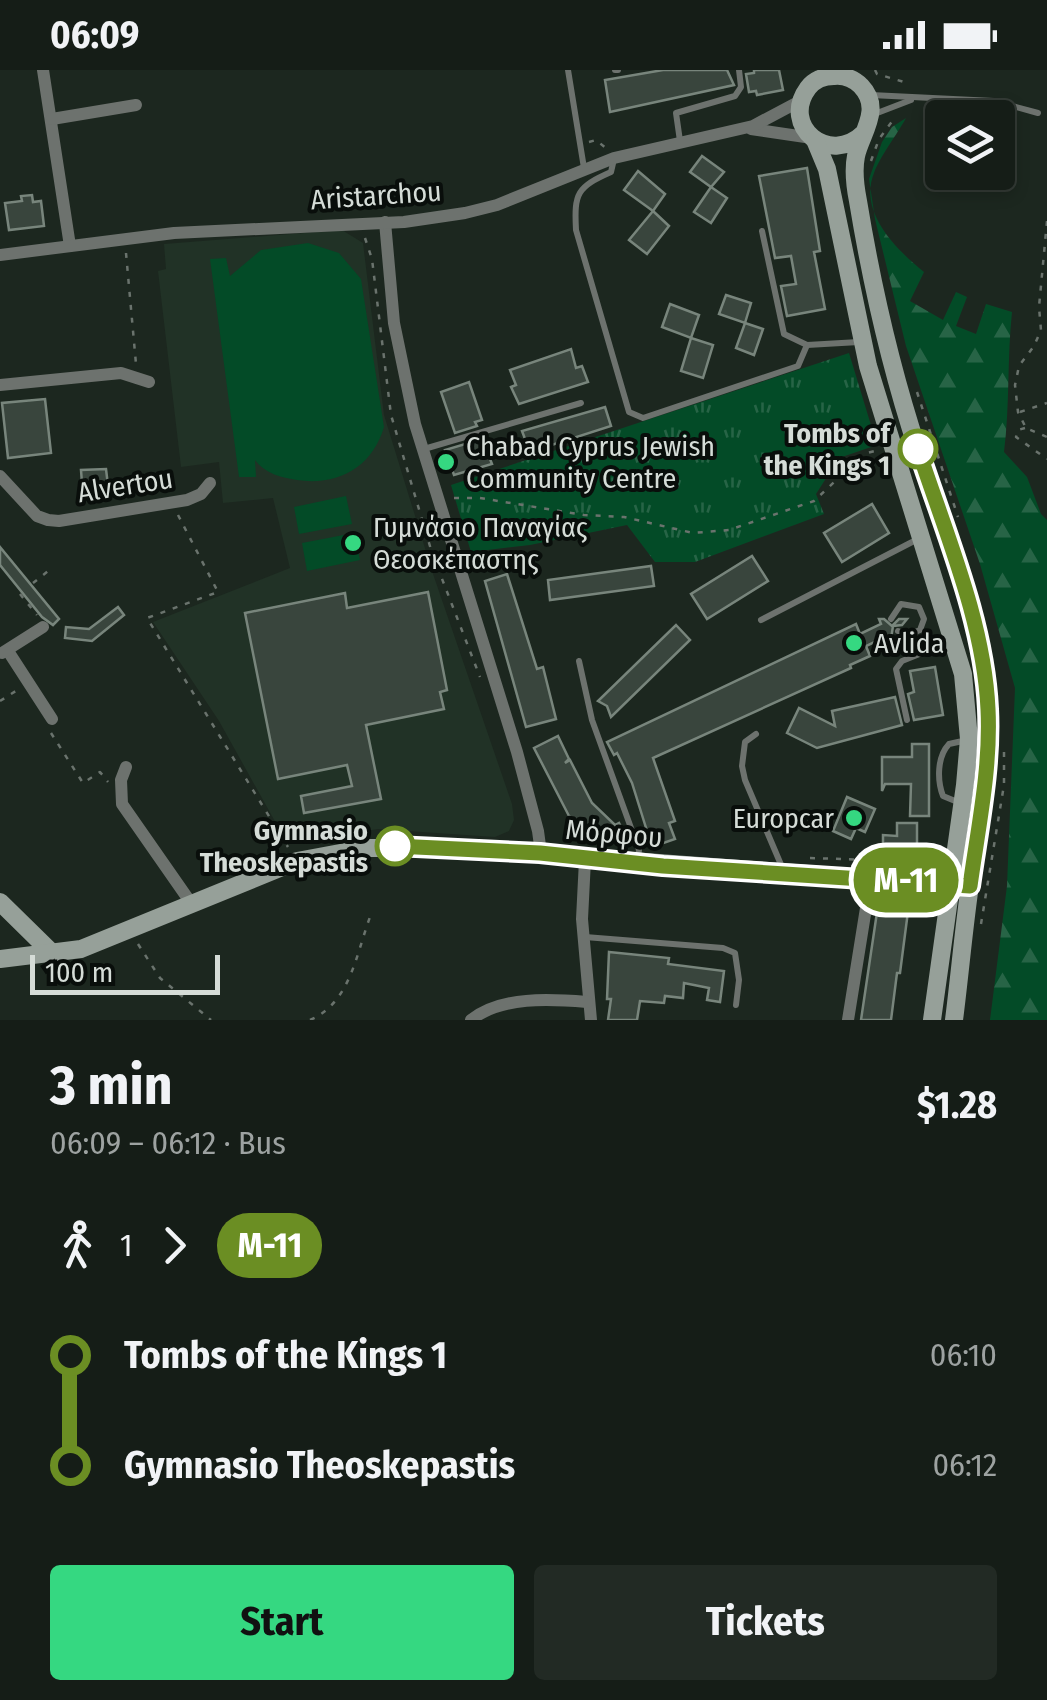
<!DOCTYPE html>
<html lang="en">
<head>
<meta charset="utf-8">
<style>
  :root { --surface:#151d17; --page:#222a24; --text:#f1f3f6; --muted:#9da2a1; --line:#343b36; --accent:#35d881 }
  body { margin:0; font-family:"Fira Sans Condensed",sans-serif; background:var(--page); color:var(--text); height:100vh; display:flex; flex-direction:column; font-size:38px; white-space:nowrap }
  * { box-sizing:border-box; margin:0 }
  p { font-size:32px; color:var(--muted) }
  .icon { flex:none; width:55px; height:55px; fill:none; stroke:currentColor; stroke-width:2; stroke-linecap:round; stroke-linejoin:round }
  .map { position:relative; height:950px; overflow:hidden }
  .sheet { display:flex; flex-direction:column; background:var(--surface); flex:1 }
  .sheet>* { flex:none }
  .badge { padding:0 20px; border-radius:32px; font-size:35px; line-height:65px }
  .fabs { position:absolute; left:925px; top:30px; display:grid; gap:20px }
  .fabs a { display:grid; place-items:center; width:90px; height:90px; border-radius:10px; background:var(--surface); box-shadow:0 5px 15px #0003,0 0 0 2px var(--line); font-size:50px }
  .scale { position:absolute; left:30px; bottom:25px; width:190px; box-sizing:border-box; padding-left:10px; border:5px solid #d5dcd7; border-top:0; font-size:28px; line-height:35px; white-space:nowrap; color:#d5dcd7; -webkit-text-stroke:8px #090e0b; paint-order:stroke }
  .map>.badge { position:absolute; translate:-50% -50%; box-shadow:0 0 0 5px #fff }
  .legs { display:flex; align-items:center; gap:15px; height:110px; padding:0 50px; font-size:32px }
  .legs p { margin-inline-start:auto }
  .overview { display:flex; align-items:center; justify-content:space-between; height:170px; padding:0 50px }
  h1 { font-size:55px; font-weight:700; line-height:75px }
  .cta { display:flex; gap:20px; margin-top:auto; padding:20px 50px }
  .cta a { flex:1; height:115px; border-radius:10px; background:var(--accent); color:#111; font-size:40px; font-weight:700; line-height:115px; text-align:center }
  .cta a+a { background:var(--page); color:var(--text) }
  ul { padding:0 50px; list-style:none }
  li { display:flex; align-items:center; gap:35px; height:110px; font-size:38px }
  li i { display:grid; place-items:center; width:15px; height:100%; margin:0 12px; background:currentColor }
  li i::after { content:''; width:25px; height:25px; margin:-12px; border:8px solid; border-radius:50%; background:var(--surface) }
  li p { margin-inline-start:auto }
  li:first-child i { background:linear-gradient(#0000 50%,currentColor 0) }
  li:last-child i { background:linear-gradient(currentColor 50%,#0000 0) }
  .status { display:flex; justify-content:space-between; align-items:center; height:70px; padding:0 50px; background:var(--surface); direction:ltr }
  .status svg { height:28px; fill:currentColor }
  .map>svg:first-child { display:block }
</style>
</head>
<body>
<div class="status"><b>06:09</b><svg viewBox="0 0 49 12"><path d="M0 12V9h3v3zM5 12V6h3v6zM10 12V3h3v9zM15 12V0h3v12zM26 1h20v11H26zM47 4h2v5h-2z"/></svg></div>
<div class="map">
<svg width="1047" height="950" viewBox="0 0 1047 950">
  <defs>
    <pattern id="grass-tufts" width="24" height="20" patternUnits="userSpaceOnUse" patternTransform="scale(2.5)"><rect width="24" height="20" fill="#034b27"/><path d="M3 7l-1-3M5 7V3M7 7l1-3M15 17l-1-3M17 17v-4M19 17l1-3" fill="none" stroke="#276446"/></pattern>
    <pattern id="forest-firs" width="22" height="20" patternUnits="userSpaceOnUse" patternTransform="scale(2.5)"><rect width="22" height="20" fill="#034b27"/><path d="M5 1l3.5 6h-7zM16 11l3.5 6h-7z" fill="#276446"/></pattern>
  </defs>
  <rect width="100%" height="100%" fill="#1c271f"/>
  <!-- built -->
  <path fill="#213226" d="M 342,160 L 363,173 L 384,345 L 432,501 L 512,734 L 514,750 L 509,761 L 495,767 L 378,759 L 287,773 L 219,651 L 153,552 L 290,498 L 273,428 L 223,433 L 219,392 L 181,397 L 158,201 L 166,199 L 164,174 Z"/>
  <!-- grass -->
  <path fill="url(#grass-tufts)" d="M 849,283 L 877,375 L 839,388 L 816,424 L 824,444 L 695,492 L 655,492 L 627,455 L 530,475 L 471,482 L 451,415 Z"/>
  <!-- forest -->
  <path fill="url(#forest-firs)" d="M 906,48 C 898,63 879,88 874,103 C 858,143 897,180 924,202 L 910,231 L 943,250 L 956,222 L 967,227 L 956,256 L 976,264 L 986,234 L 1012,242 C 1007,288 1010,335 1004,382 L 1027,407 L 1041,444 L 1047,450 L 1047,950 L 990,950 L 1007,816 L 1015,618 L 980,494 L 906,276 L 875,149 L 869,109 L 882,72 L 892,57 Z"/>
  <!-- garden -->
  <g fill="#034b27">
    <path d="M 308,173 L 339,183 L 361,209 L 384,357 C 372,398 337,416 297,410 C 282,408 264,403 255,390 L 256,407 L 239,407 L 210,189 L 226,188 L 230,206 L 261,180 Z"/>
    <path d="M 346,426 L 352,454 L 299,464 L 294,437 Z"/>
    <path d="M 354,463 L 360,490 L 307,501 L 302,473 Z"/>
  </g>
  <!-- building -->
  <g fill="#39453d" stroke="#78857c" stroke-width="2.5">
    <path d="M 663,0 L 727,0 L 734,15 L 610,42 L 605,10 Z"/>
    <path d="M 754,0 L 779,0 L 783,20 L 757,25 L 756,21 L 749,22 L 746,4 L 754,3 Z"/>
    <path d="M 702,86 L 724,102 L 711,117 L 690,102 Z"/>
    <path d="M 807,98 L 820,181 L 814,182 L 825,239 L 787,246 L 781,216 L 796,214 L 791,186 L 775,188 L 759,106 Z"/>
    <path d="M 638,101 L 665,124 L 653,141 L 624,120 Z"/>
    <path d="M 711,117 L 727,128 L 711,153 L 694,142 Z"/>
    <path d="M 32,125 L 33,132 L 41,131 L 44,156 L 9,160 L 5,133 L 22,131 L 21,126 Z"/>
    <path d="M 653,141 L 669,156 L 647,184 L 629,170 Z"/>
    <path d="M 726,225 L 751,233 L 745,253 L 719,244 Z"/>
    <path d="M 670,234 L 699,245 L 691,268 L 662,257 Z"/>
    <path d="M 745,253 L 763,259 L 754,285 L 736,278 Z"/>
    <path d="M 691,268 L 713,275 L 703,308 L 681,301 Z"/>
    <path d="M 571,279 L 576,298 L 582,296 L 588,312 L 519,334 L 511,317 L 516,315 L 510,300 Z"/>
    <path d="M 469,312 L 482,350 L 475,352 L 477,356 L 455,363 L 441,322 Z"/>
    <path d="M 45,329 L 51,383 L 8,388 L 2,333 Z"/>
    <path d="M 605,337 L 611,356 L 530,382 L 522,361 Z"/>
    <path d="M 482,369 L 492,394 L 454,405 L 445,380 Z"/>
    <path d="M 106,399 L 109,424 L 83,427 L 81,400 Z"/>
    <path d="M 872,434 L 889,463 L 842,492 L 824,463 Z"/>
    <path d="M 0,477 L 59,549 L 53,555 L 42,547 L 0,495 Z"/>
    <path d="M 752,486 L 768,511 L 707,549 L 691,524 Z"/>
    <path d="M 651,496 L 654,516 L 550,530 L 548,510 Z"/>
    <path d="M 507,504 L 537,599 L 543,597 L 556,649 L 526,657 L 485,511 Z"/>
    <path d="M 428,522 L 447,620 L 440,622 L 444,639 L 366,655 L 381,729 L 304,743 L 301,726 L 352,716 L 347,695 L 278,709 L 245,543 L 345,523 L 347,538 Z"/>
    <path d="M 118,537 L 124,545 L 92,571 L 65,568 L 66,557 L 89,559 Z"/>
    <path d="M 879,549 L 884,549 L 892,556 L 899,549 L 907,549 L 902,555 L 893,556 L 891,569 L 887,566 L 866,576 L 870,586 L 850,595 L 851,598 L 653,688 L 675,751 L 669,753 L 675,769 L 652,777 L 632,713 L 617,683 L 614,685 L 607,672 L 856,554 L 860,564 L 881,554 Z"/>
    <path d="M 676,555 L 690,570 L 611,647 L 607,636 L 598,631 Z"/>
    <path d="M 935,597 L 943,645 L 914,650 L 908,624 L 914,622 L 910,601 Z"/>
    <path d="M 895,627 L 902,655 L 817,678 L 787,663 L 799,638 L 835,656 L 832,641 Z"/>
    <path d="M 558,666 L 569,689 L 565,693 L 570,690 L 592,733 L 615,755 L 619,753 L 626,767 L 608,774 L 600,762 L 595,765 L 569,746 L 534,678 Z"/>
    <path d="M 912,674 L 929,674 L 929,746 L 910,746 L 911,714 L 885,714 L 882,721 L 882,687 L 912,687 Z"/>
    <path d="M 847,727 L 875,739 L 865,762 L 856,758 L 851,769 L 833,761 Z"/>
    <path d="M 897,753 L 917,753 L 917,781 L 883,780 L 883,765 L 897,766 Z"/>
    <path d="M 880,822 L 910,826 L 900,903 L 897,903 L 891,950 L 861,950 Z"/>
    <path d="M 609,882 L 669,888 L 668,894 L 724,901 L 720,932 L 707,930 L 709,918 L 684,913 L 683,928 L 665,926 L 664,933 L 640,931 L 637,950 L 608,950 L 611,929 L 607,929 Z"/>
  </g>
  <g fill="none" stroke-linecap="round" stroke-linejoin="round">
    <!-- path -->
    <g stroke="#6a736d" stroke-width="2.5" stroke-dasharray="5 8" stroke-linecap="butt">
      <path d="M 875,0 L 877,4 L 904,12 L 905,15"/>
      <path d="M 589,72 L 596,70 L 607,79"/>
      <path d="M 871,91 L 879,69 L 896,46"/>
      <path d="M 1047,151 L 1039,237 L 1041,260 L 1034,276 L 1019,296 L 1015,315 L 1018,342 L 1026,358 L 1047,367"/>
      <path d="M 365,168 L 372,189 L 391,345 L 432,483 L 480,607"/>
      <path d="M 126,183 L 136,294"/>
      <path d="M 917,322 L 958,447"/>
      <path d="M 1020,342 L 1047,333"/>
      <path d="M 1025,358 L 1018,360 L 1016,367 L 1047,389"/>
      <path d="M 454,428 L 480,428 L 584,445 L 624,447 L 693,463 L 729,460 L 814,431 L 864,384 L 878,380"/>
      <path d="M 178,445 L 218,522 L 147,548 L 288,777"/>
      <path d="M 33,513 L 52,498"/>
      <path d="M 20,524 L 37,545"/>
      <path d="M 0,631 L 19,619"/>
      <path d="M 51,663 L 83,713 L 100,702 L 108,712"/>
      <path d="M 810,788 L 872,790"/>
      <path d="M 981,854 L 1004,715 L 1004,679"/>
      <path d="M 138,874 L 160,908 L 211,950"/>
      <path d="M 310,950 C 350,933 356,885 370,847"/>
    </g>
    <!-- lane -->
    <g stroke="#6d726e" stroke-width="6">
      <path d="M 568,0 L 584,98"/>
      <path d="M 615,0 L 618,0"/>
      <path d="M 871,25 L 994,31 L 1038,43"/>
      <path d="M 872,45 L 911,30"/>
      <path d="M 680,71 L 676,43 L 735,26 L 741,17 L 739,0"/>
      <path d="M 614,89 L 611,102 C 577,117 574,123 576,160 L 629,342 L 643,348 L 798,296 L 807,275"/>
      <path d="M 762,161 L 784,264 L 807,275 L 859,272"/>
      <path d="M 424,379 L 581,333"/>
      <path d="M 891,549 L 901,534 L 919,537 L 924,549 L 920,560 L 908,565 L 898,561"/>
      <path d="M 761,550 L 916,470"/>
      <path d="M 579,591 L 592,650 L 639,780 L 638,787"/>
      <path d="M 907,650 L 896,599 L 902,591 L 952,571"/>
      <path d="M 756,664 L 745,672 L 742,696 L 745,710 L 782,797"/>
      <path d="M 960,733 L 943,726 C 937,710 937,687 949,674 L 967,670"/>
      <path d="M 585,867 L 723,878 L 735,883 L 739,910 L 736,935"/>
    </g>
    <!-- street -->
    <g stroke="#6d726e" stroke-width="12">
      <path d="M 43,0 L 70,176"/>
      <path d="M 52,49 L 136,35"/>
      <path d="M 751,59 L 812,68"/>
      <path d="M 385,152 L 394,253 L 415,354 L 517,682 L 538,761 L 541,783"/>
      <path d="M 0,185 L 174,163 L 404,152 L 465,143 L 497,135 L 614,88 L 753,56 L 802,30"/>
      <path d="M 0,315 L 121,303 L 149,312"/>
      <path d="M 0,406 L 37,446 L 48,450 L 59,451 L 187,430 L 201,424 L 210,413"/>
      <path d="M 8,581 L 52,649"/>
      <path d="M 2,583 L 43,557"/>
      <path d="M 126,697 L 121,710 L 122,734 L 191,833"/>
      <path d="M 585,790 L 582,849 L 591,950"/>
      <path d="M 471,950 C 501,926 550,929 587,932"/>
      <path d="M 848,950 L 871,807"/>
    </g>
    <!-- secondary -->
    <g stroke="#96a099" stroke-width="18">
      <path d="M 864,63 C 829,97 780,56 808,18 C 814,10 824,6 834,6 C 844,5 854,9 861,16 C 883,39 861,63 856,86 C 853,101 855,116 858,131 C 872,216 891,299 918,381 C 943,456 975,533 986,612 C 994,677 980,744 971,808 C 964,855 960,903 954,950"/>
      <path d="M 815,70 L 827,99 L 868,296 L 963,604 L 969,669 L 965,715 L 932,950"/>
      <path d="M 887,797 L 961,801"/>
      <path d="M 0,832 L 51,882"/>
      <path d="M 0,889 L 81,879 L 297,791 L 367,778 L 457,778 L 970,816"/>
    </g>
  </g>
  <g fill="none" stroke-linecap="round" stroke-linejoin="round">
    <defs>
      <path id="line-1" d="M 395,776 L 540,783 L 663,796 L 970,816 C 978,758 991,698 988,639 C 984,551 945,462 918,379"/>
    </defs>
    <!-- line-1 casing -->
    <use href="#line-1" stroke="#fff" stroke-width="22"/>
    <!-- line-1 -->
    <use href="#line-1" stroke="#6b8e23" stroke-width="15"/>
  </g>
  <!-- markers -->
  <g fill="#fff" stroke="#6b8e23" stroke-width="5">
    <circle cx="918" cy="379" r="18"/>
    <circle cx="395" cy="776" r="18"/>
  </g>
  <g fill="#35d881" stroke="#090e0b" stroke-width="4">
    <circle cx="446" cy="392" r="10"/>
    <circle cx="353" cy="473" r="10"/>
    <circle cx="854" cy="573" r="10"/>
    <circle cx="854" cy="748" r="10"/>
  </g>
  <g text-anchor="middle" stroke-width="8" stroke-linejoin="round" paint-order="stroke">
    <!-- street labels -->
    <g font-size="28" fill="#d5dcd7" stroke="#090e0b">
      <text transform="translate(376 125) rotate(-4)" y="10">Aristarchou</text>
      <text transform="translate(125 415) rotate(-9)" y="10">Alvertou</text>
      <text transform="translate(614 763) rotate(5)" y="10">Μόρφου</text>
    </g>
    <!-- stop labels -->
    <g font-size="28" font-weight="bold" fill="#d5dcd7" stroke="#090e0b" text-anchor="end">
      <text x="890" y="373">Tombs of<tspan x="890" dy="32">the Kings 1</tspan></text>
      <text x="368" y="770">Gymnasio<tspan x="368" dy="32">Theoskepastis</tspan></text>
    </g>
    <!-- poi labels -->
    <g font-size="28" fill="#d5dcd7" stroke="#090e0b" text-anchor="start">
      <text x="466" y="386">Chabad Cyprus Jewish<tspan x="466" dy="32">Community Centre</tspan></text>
      <text x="373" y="467">Γυμνάσιο Παναγίας<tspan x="373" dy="32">Θεοσκέπαστης</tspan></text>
      <text x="874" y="583">Avlida</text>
      <text x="834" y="758" text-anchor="end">Europcar</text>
    </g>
  </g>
</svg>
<div class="fabs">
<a><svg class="icon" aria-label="layers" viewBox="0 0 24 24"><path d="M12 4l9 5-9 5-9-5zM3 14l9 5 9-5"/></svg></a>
</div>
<div class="scale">100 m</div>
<b class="badge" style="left:906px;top:810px;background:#6b8e23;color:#fff">M-11</b>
</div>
<section class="sheet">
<div class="overview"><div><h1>3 min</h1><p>06:09 – 06:12 · Bus</p></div><b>$1.28</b></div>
<div class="legs"><svg class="icon" aria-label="walk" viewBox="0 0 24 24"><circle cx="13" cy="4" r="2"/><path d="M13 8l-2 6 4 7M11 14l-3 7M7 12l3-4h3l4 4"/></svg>1<svg class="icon" aria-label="forward" viewBox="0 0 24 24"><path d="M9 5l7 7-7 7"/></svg><b class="badge" style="background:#6b8e23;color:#fff">M-11</b></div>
<ul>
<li><i style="color:#6b8e23"></i><b>Tombs of the Kings 1</b><p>06:10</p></li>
<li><i style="color:#6b8e23"></i><b>Gymnasio Theoskepastis</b><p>06:12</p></li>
</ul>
<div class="cta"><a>Start</a><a>Tickets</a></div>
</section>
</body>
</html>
